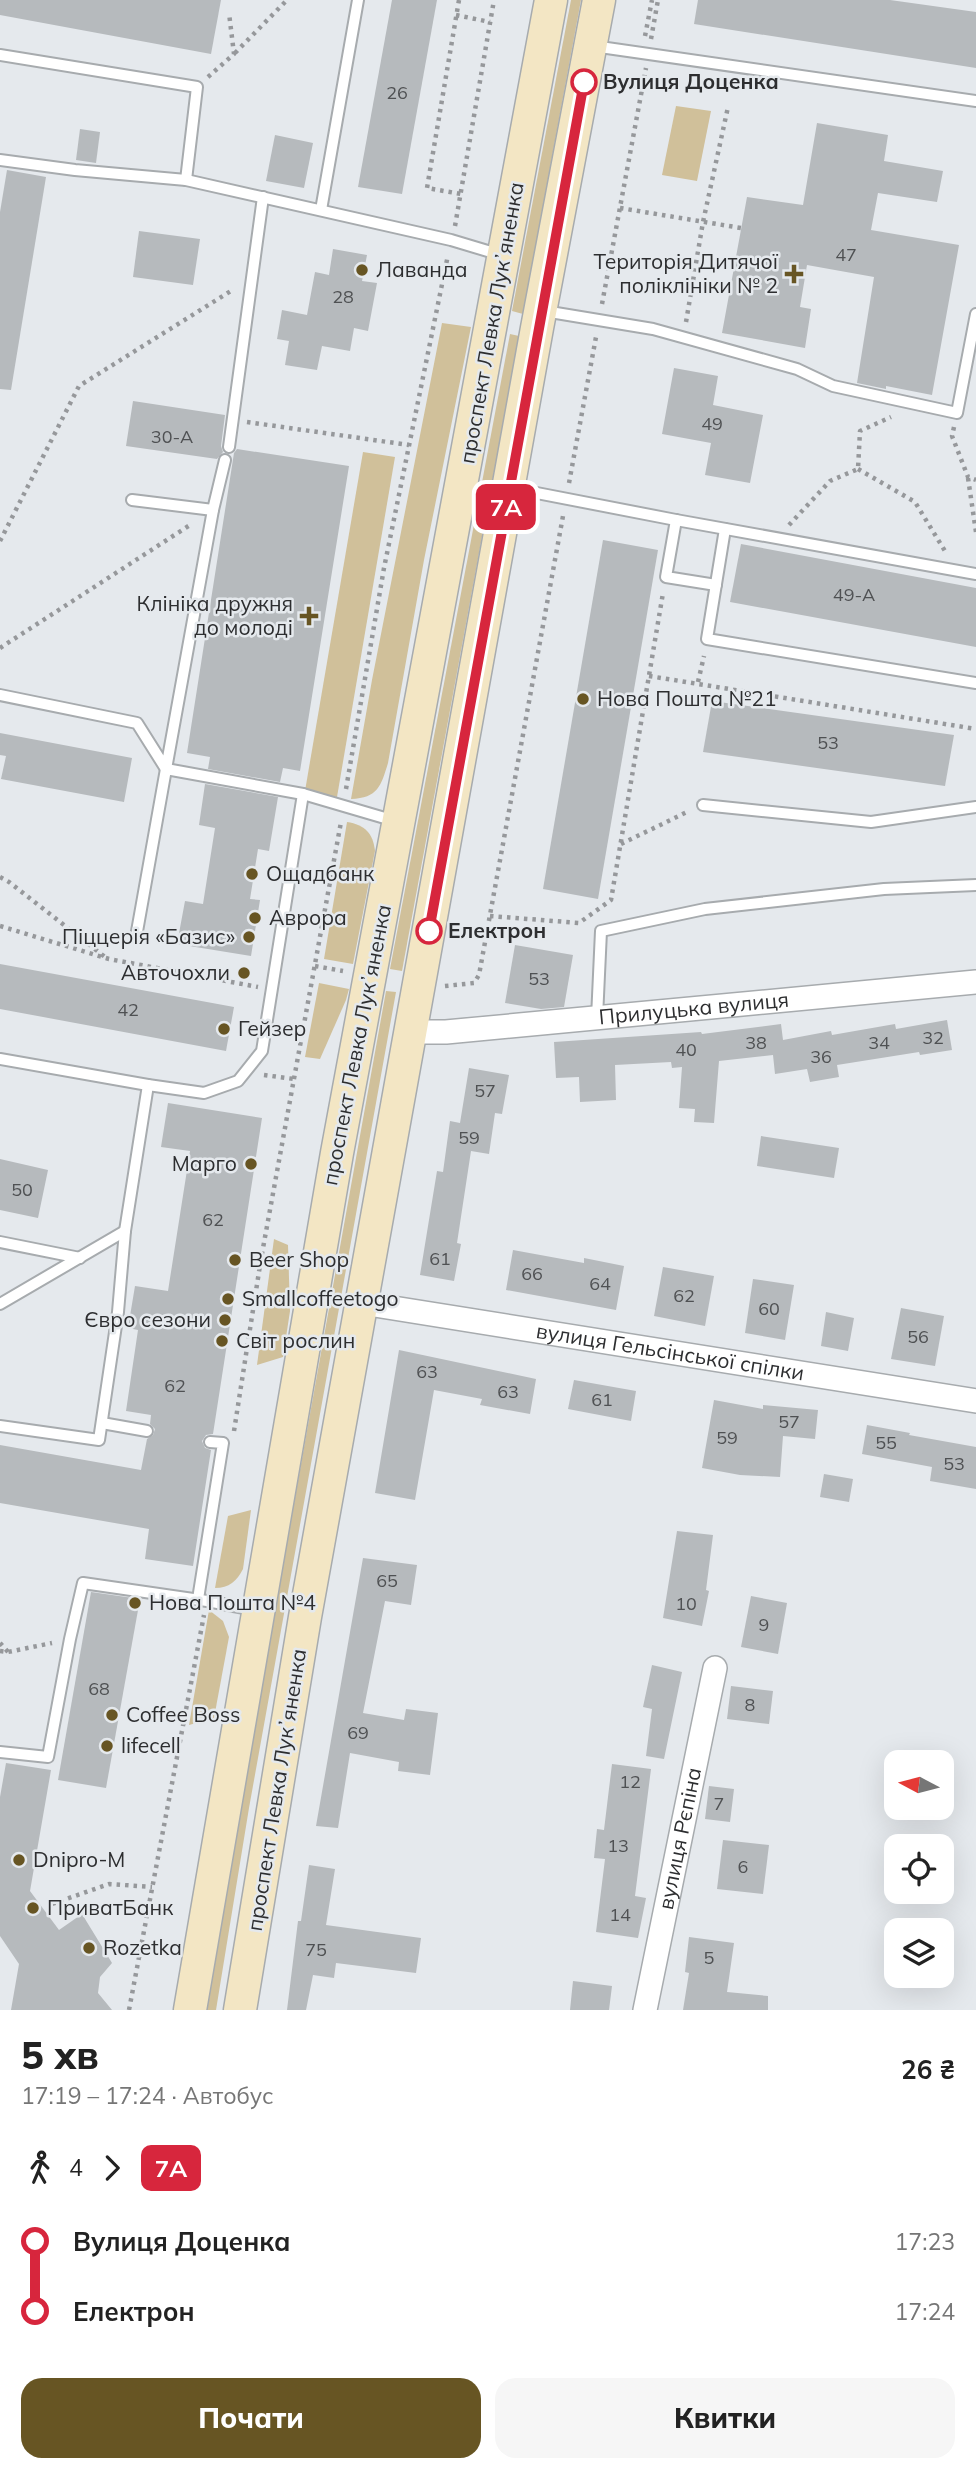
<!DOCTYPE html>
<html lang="uk">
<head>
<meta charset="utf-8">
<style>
  :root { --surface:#fff; --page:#f6f6f6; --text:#222; --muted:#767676; --accent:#675523 }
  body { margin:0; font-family:Mulish,sans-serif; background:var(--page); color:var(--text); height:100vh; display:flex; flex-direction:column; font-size:26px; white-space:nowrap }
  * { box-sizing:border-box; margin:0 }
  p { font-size:23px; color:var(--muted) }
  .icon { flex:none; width:38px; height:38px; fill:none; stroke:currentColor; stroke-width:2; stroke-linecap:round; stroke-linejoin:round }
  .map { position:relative; height:2010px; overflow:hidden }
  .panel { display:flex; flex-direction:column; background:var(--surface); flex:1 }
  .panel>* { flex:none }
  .badge { padding:0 14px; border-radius:10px; font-size:24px; line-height:46px }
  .needle { width:46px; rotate:277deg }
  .fabs { position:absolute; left:884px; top:1750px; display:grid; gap:14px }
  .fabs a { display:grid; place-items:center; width:70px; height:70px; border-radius:14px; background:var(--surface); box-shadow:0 7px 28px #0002; font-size:35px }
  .map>.badge { position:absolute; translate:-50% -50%; box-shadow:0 0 0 4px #fff }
  .legs { display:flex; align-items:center; gap:10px; height:77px; padding:0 21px; font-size:23px }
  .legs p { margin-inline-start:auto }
  .overview { display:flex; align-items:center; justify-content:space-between; height:119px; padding:0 21px }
  h1 { font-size:38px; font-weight:800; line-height:52px }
  .cta { display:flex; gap:14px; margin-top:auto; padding:14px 21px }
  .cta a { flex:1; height:80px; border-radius:21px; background:var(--accent); color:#fff; font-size:28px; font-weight:800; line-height:80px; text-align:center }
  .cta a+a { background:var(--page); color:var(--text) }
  ul { padding:0 21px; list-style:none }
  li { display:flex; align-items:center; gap:24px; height:70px; font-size:26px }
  li i { display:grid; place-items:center; width:10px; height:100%; margin:0 9px; background:currentColor }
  li i::after { content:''; width:18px; height:18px; margin:-9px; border:5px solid; border-radius:50%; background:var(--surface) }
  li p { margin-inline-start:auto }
  li:first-child i { background:linear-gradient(#0000 50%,currentColor 0) }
  li:last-child i { background:linear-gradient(currentColor 50%,#0000 0) }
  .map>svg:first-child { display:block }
</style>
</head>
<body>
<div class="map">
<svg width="976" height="2010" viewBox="0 0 976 2010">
  <rect width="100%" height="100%" fill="#e5e9ed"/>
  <!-- green -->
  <g fill="#d0c09a">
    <path d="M 571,0 L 581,0 L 523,314 L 512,311 Z"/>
    <path d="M 676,106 L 711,111 L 697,181 L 662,175 Z"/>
    <path d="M 442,323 L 471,327 L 424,560 L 388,763 C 381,786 378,798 351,799 L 372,680 Z"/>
    <path d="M 510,334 L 519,336 L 402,971 L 390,969 Z"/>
    <path d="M 363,452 L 395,457 L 337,797 L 305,791 Z"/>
    <path d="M 347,822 C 365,825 373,833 375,851 L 353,964 L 324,959 Z"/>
    <path d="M 319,983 L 349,989 L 346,1000 L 320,1059 L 305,1057 Z"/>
    <path d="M 386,991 L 396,992 L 249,1808 L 216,2010 L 207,2010 L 273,1620 Z"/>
    <path d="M 274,1239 L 288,1245 L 290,1311 L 283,1357 L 257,1365 Z"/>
    <path d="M 251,1510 L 243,1569 C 237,1581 229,1588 215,1588 L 228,1516 Z"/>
    <path d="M 209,1610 L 223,1621 L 229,1637 L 214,1718 L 189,1725 Z"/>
  </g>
  <!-- building -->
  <g fill="#b6babd">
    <path d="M 0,0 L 221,0 L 211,54 L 0,15 Z"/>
    <path d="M 392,0 L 437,0 L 402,194 L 358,187 Z"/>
    <path d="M 698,0 L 890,0 L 976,12 L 976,68 L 694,24 Z"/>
    <path d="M 817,123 L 888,135 L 884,161 L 943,171 L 937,202 L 878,193 L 871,230 L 959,245 L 932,395 L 886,386 L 886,389 L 857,383 L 874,277 L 807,265 L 800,307 L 811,309 L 805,348 L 722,333 L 747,197 L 803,205 Z"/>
    <path d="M 80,129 L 100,132 L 96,163 L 76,160 Z"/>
    <path d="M 275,135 L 313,143 L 304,188 L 266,181 Z"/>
    <path d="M 7,170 L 46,177 L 11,390 L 0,389 L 0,212 Z"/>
    <path d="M 139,231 L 200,239 L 193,285 L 133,277 Z"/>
    <path d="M 333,249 L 367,255 L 362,281 L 377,283 L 368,331 L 354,328 L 350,351 L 322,346 L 317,370 L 285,365 L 289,341 L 277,339 L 282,310 L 307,315 L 315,272 L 329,275 Z"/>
    <path d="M 674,368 L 718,376 L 713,405 L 763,415 L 750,483 L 705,475 L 711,443 L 662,434 Z"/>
    <path d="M 133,401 L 225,415 L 221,446 L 223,452 L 217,459 L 126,446 Z"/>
    <path d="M 237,449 L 349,466 L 300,771 L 283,768 L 280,782 L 208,769 L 210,757 L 187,753 L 234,453 Z"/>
    <path d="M 603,540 L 658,550 L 598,899 L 543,889 Z"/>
    <path d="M 741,544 L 976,588 L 976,647 L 730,602 Z"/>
    <path d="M 712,701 L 954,735 L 945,786 L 703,752 Z"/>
    <path d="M 0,733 L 132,758 L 124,802 L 1,779 L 6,756 L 0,755 Z"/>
    <path d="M 205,784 L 278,797 L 269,851 L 258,849 L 250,899 L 260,900 L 251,956 L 177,944 L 185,901 L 203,904 L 215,828 L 199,825 Z"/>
    <path d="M 515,945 L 573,955 L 564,1007 L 541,1009 L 505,1003 Z"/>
    <path d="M 0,964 L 234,1007 L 226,1051 L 0,1009 Z"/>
    <path d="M 947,1020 L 952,1050 L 920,1055 L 919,1052 L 837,1065 L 839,1077 L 810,1082 L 807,1069 L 775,1074 L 773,1055 L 719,1061 L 714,1123 L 694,1122 L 695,1109 L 679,1108 L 682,1067 L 672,1068 L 671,1062 L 615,1065 L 616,1100 L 580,1102 L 579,1077 L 556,1078 L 554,1042 L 701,1032 L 702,1034 L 781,1024 L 783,1040 L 831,1031 L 832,1035 L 895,1024 L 896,1029 Z"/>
    <path d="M 469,1068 L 509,1075 L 502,1114 L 495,1113 L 489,1154 L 471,1151 L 457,1243 L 461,1244 L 454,1281 L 420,1275 L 437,1171 L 443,1172 L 450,1121 L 460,1123 Z"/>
    <path d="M 168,1103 L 262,1118 L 213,1434 L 206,1435 L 202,1441 L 205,1448 L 211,1450 L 193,1566 L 145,1559 L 149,1529 L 0,1503 L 0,1445 L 141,1470 L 147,1439 L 153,1435 L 155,1429 L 150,1424 L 151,1415 L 126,1411 L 138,1330 L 128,1328 L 135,1286 L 168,1291 L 190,1151 L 161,1147 Z"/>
    <path d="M 761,1136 L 839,1148 L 834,1178 L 757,1166 Z"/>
    <path d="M 0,1159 L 48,1170 L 38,1218 L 0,1210 Z"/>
    <path d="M 513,1250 L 584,1263 L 584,1258 L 624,1266 L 616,1310 L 506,1290 Z"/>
    <path d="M 663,1267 L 714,1276 L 705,1326 L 654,1316 Z"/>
    <path d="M 753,1279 L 794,1285 L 785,1340 L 745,1333 Z"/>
    <path d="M 901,1308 L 944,1316 L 935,1366 L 891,1359 Z"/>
    <path d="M 826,1312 L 854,1318 L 848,1351 L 821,1346 Z"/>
    <path d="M 399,1350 L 536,1379 L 530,1414 L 480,1405 L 482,1399 L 434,1390 L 415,1500 L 375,1493 Z"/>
    <path d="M 574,1380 L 636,1391 L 631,1421 L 568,1409 Z"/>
    <path d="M 714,1400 L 763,1409 L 763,1405 L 818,1410 L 815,1439 L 783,1436 L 780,1477 L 740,1475 L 702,1468 Z"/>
    <path d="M 867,1425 L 910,1433 L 909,1435 L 976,1447 L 976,1489 L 930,1481 L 932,1467 L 862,1454 Z"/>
    <path d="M 824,1474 L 853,1479 L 849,1502 L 820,1497 Z"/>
    <path d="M 677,1531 L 713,1535 L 706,1590 L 709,1591 L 702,1626 L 663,1618 Z"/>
    <path d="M 363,1558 L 417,1565 L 411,1605 L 385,1601 L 363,1713 L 404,1720 L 406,1709 L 438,1713 L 430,1775 L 398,1771 L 399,1762 L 350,1753 L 338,1828 L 316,1826 Z"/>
    <path d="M 91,1592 L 140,1599 L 106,1788 L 58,1780 Z"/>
    <path d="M 751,1596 L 787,1603 L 778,1654 L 741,1647 Z"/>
    <path d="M 652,1665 L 682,1672 L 664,1759 L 646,1756 L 652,1709 L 643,1707 Z"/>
    <path d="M 731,1686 L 773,1691 L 769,1724 L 727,1719 Z"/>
    <path d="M 6,1763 L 51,1770 L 30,1891 L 59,1930 L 82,1914 L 112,1963 L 100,1977 L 98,1993 L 112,2010 L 11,2010 L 19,1964 L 0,1936 L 0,1797 Z"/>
    <path d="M 612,1764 L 651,1769 L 635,1896 L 646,1898 L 638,1938 L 596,1932 L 605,1859 L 594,1858 L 597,1829 L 604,1830 Z"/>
    <path d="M 709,1786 L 734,1789 L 730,1822 L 705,1819 Z"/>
    <path d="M 723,1840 L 769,1845 L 763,1894 L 717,1889 Z"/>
    <path d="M 309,1865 L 335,1869 L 326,1925 L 421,1938 L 416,1973 L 336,1963 L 334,1978 L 313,1975 L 306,2010 L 287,2010 L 298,1921 L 301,1921 Z"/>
    <path d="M 689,1937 L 734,1943 L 727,1992 L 768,1996 L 768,2010 L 683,2010 L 689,1973 L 685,1972 Z"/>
    <path d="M 573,1981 L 612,1986 L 609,2010 L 570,2010 Z"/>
  </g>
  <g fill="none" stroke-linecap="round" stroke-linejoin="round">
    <defs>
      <g id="lane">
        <path d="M 593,46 L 976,101"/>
        <path d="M 0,55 L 197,87 L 186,180"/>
        <path d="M 0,160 L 75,170 L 186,180 L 451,240 L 501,255"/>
        <path d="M 321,210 L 358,0"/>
        <path d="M 544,311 L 653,329 L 797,369 L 833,386 L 957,413 L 976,314"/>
        <path d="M 229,447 L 263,197"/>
        <path d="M 511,488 L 676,520 L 976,574"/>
        <path d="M 132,500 L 213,510"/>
        <path d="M 676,520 L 666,577 L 716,585"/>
        <path d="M 725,529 L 707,639 L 976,683"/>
        <path d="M 0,695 L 137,723 L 166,769 L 213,510 L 225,460"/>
        <path d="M 703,805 L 871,822 L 976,807"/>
        <path d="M 136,937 L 166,769 L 303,794 L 395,821"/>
        <path d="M 597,1018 L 601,931 L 705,909 L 884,889 L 976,885"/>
        <path d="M 0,1059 L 148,1085"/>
        <path d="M 0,1242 L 80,1258"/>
        <path d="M 0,1304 L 125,1231"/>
        <path d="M 102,1423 L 147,1431"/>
        <path d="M 0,1426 L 99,1440 L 118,1312 L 125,1231 L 148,1085 L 204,1093 L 238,1081 L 262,1051 L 303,794"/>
        <path d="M 198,1599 L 223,1443 L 210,1442"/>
        <path d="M 0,1752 L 48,1757 L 70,1639 L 83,1583 L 207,1601 L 255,1610"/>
      </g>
      <g id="street">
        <path id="s1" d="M 411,1032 L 446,1032 L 976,982"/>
        <path id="s2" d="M 362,1303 L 976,1401"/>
        <path id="s3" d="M 645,2010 L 715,1668"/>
      </g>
      <g id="secondary">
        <path d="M 190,2010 L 337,1153 L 551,0"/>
        <path d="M 240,2010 L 305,1617 L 537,328 L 599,0"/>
      </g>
    </defs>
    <!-- lane casing -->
    <use href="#lane" stroke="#a7abae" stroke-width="14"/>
    <!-- street casing -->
    <use href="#street" stroke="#a7abae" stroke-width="26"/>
    <!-- secondary casing -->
    <use href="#secondary" stroke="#a7abae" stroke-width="35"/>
    <!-- path -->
    <g stroke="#96989b" stroke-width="4.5" stroke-dasharray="3.5 5" stroke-linecap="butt">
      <path d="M 459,0 L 427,188 L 461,194"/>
      <path d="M 456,15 L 490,22"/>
      <path d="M 645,36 L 652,0"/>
      <path d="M 651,39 L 658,0"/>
      <path d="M 235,53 L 287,0"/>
      <path d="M 208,77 L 234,54 L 229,13"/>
      <path d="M 620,208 L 741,228"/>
      <path d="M 455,226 L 494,0"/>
      <path d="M 602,304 L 646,68"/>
      <path d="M 686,322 L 703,222 L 728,107"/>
      <path d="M 247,422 L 409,445"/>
      <path d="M 954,427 L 952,436 L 968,477 L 976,480"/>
      <path d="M 858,469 L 915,502 L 945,551"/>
      <path d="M 968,478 L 976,532"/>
      <path d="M 569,483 L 596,337"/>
      <path d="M 789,525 L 830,481 L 858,469 L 860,431 L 891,417"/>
      <path d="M 0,541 L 79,386 L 234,289"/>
      <path d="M 0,648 L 190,525"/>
      <path d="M 649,676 L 976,729"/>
      <path d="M 698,682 L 704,656"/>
      <path d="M 346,789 L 384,568 L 448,255"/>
      <path d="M 621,844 L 689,811"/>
      <path d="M 0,877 L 9,882 L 105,957"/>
      <path d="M 490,916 L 579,923 L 611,900 L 663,593"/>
      <path d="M 0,926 L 109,959 L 258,987"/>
      <path d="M 315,966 L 343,971"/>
      <path d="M 445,986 L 474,983 L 479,975 L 563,516"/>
      <path d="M 264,1075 L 294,1079"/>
      <path d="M 234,1431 L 261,1259 L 341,822"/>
      <path d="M 0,1643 L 8,1652"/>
      <path d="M 0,1651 L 8,1652 L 52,1643"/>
      <path d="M 52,1904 L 109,1884 L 152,1887"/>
      <path d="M 129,2010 L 204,1615"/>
    </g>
    <!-- lane -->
    <use href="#lane" stroke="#fff" stroke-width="10"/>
    <!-- street -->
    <use href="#street" stroke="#fff" stroke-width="23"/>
    <!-- secondary -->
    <use href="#secondary" stroke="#f3e6c4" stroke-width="32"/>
  </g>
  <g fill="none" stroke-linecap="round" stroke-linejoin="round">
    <defs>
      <path id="line-1" d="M 429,931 L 584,82"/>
    </defs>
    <!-- line-1 casing -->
    <use href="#line-1" stroke="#fff" stroke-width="16"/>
    <!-- line-1 -->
    <use href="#line-1" stroke="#d7263d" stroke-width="10"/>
  </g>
  <!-- markers -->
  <g fill="#fff" stroke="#d7263d" stroke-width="3.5">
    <circle cx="584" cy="82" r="12"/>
    <circle cx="429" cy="931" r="12"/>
  </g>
  <g fill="#675523" stroke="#e5e9ed" stroke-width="2.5">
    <circle cx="362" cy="270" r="7"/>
    <path d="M790.5 263.5h7v7h7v7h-7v7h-7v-7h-7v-7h7z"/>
    <path d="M305.5 605.5h7v7h7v7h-7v7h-7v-7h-7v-7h7z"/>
    <circle cx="583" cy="699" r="7"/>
    <circle cx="252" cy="874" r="7"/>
    <circle cx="255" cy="918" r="7"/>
    <circle cx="249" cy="937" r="7"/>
    <circle cx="244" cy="973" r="7"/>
    <circle cx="224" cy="1029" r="7"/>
    <circle cx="251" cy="1164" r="7"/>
    <circle cx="235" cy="1260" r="7"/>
    <circle cx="228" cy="1299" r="7"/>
    <circle cx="225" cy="1320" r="7"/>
    <circle cx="222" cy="1341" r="7"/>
    <circle cx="135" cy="1603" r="7"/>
    <circle cx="112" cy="1715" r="7"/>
    <circle cx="107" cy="1746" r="7"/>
    <circle cx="19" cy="1860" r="7"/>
    <circle cx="33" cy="1908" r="7"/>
    <circle cx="89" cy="1948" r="7"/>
  </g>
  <g text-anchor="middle" stroke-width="5" stroke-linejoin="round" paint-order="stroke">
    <!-- number labels -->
    <g font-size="18" fill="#4f5153">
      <text x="397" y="99">26</text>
      <text x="846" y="261">47</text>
      <text x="343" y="303">28</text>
      <text x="712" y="430">49</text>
      <text x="172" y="443">30-А</text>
      <text x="854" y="601">49-А</text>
      <text x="828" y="749">53</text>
      <text x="539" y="985">53</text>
      <text x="128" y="1016">42</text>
      <text x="933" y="1044">32</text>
      <text x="756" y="1049">38</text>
      <text x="879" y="1049">34</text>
      <text x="686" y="1056">40</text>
      <text x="821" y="1063">36</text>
      <text x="485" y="1097">57</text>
      <text x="469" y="1144">59</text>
      <text x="22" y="1196">50</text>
      <text x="213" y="1226">62</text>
      <text x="440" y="1265">61</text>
      <text x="532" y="1280">66</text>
      <text x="600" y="1290">64</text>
      <text x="684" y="1302">62</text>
      <text x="769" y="1315">60</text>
      <text x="918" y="1343">56</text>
      <text x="427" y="1378">63</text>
      <text x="175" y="1392">62</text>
      <text x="508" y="1398">63</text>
      <text x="602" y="1406">61</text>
      <text x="789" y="1428">57</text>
      <text x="727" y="1444">59</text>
      <text x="886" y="1449">55</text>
      <text x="954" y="1470">53</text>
      <text x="387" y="1587">65</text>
      <text x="686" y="1610">10</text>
      <text x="764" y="1631">9</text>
      <text x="99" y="1695">68</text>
      <text x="750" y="1711">8</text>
      <text x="358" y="1739">69</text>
      <text x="630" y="1788">12</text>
      <text x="719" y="1810">7</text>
      <text x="618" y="1852">13</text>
      <text x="743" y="1873">6</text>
      <text x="620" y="1921">14</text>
      <text x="316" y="1956">75</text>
      <text x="709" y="1964">5</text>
    </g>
    <!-- stop labels -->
    <g font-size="21" font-weight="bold" fill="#2d2e30" stroke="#e5e9ed" text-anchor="start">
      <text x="603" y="89">Вулиця Доценка</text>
      <text x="448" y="938">Електрон</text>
    </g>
    <!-- poi labels -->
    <g font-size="21" fill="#2d2e30" stroke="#e5e9ed" text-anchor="start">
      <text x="778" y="269" text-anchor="end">Територія Дитячої<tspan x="778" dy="24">поліклініки № 2</tspan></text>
      <text x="376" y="277">Лаванда</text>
      <text x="293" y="611" text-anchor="end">Клініка дружня<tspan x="293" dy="24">до молоді</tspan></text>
      <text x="597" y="706">Нова Пошта №21</text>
      <text x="266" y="881">Ощадбанк</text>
      <text x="269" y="925">Аврора</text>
      <text x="235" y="944" text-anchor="end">Піццерія «Базис»</text>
      <text x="230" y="980" text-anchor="end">Авточохли</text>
      <text x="238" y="1036">Гейзер</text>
      <text x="237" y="1171" text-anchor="end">Марго</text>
      <text x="249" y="1267">Beer Shop</text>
      <text x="242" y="1306">Smallcoffeetogo</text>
      <text x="211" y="1327" text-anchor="end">Євро сезони</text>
      <text x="236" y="1348">Світ рослин</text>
      <text x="149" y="1610">Нова Пошта №4</text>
      <text x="126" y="1722">Coffee Boss</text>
      <text x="121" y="1753">lifecell</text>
      <text x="33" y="1867">Dnipro-M</text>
      <text x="47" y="1915">ПриватБанк</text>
      <text x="103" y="1955">Rozetka</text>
    </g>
    <!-- street labels -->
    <g font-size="21" fill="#2d2e30" stroke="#e5e9ed">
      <text transform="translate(492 323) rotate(-80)" y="7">проспект Левка Лукʼяненка</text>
      <text dy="7" stroke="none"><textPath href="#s1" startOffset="284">Прилуцька вулиця</textPath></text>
      <text transform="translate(357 1045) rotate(-79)" y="7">проспект Левка Лукʼяненка</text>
      <text dy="7" stroke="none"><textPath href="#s2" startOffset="312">вулиця Гельсінської спілки</textPath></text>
      <text transform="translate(277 1790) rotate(-81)" y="7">проспект Левка Лукʼяненка</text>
      <text dy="7" stroke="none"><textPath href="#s3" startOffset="175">вулиця Рєпіна</textPath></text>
    </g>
  </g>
</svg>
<div class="fabs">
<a><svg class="needle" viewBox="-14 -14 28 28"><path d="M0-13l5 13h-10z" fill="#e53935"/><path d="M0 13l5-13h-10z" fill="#767676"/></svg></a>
<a><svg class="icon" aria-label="locate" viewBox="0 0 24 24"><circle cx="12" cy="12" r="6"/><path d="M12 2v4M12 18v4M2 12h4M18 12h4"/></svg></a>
<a><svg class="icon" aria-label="layers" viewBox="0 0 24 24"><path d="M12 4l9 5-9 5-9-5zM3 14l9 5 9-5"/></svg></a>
</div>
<b class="badge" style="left:506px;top:507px;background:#d7263d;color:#fff">7А</b>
</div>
<section class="panel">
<div class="overview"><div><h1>5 хв</h1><p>17:19 – 17:24 · Автобус</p></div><b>26 ₴</b></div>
<div class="legs"><svg class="icon" aria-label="walk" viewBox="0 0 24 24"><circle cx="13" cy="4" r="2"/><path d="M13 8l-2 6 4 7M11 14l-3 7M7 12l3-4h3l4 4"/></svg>4<svg class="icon" aria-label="forward" viewBox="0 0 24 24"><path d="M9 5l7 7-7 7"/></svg><b class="badge" style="background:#d7263d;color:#fff">7А</b></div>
<ul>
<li><i style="color:#d7263d"></i><b>Вулиця Доценка</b><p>17:23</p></li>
<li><i style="color:#d7263d"></i><b>Електрон</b><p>17:24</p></li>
</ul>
<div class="cta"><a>Почати</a><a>Квитки</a></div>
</section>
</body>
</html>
